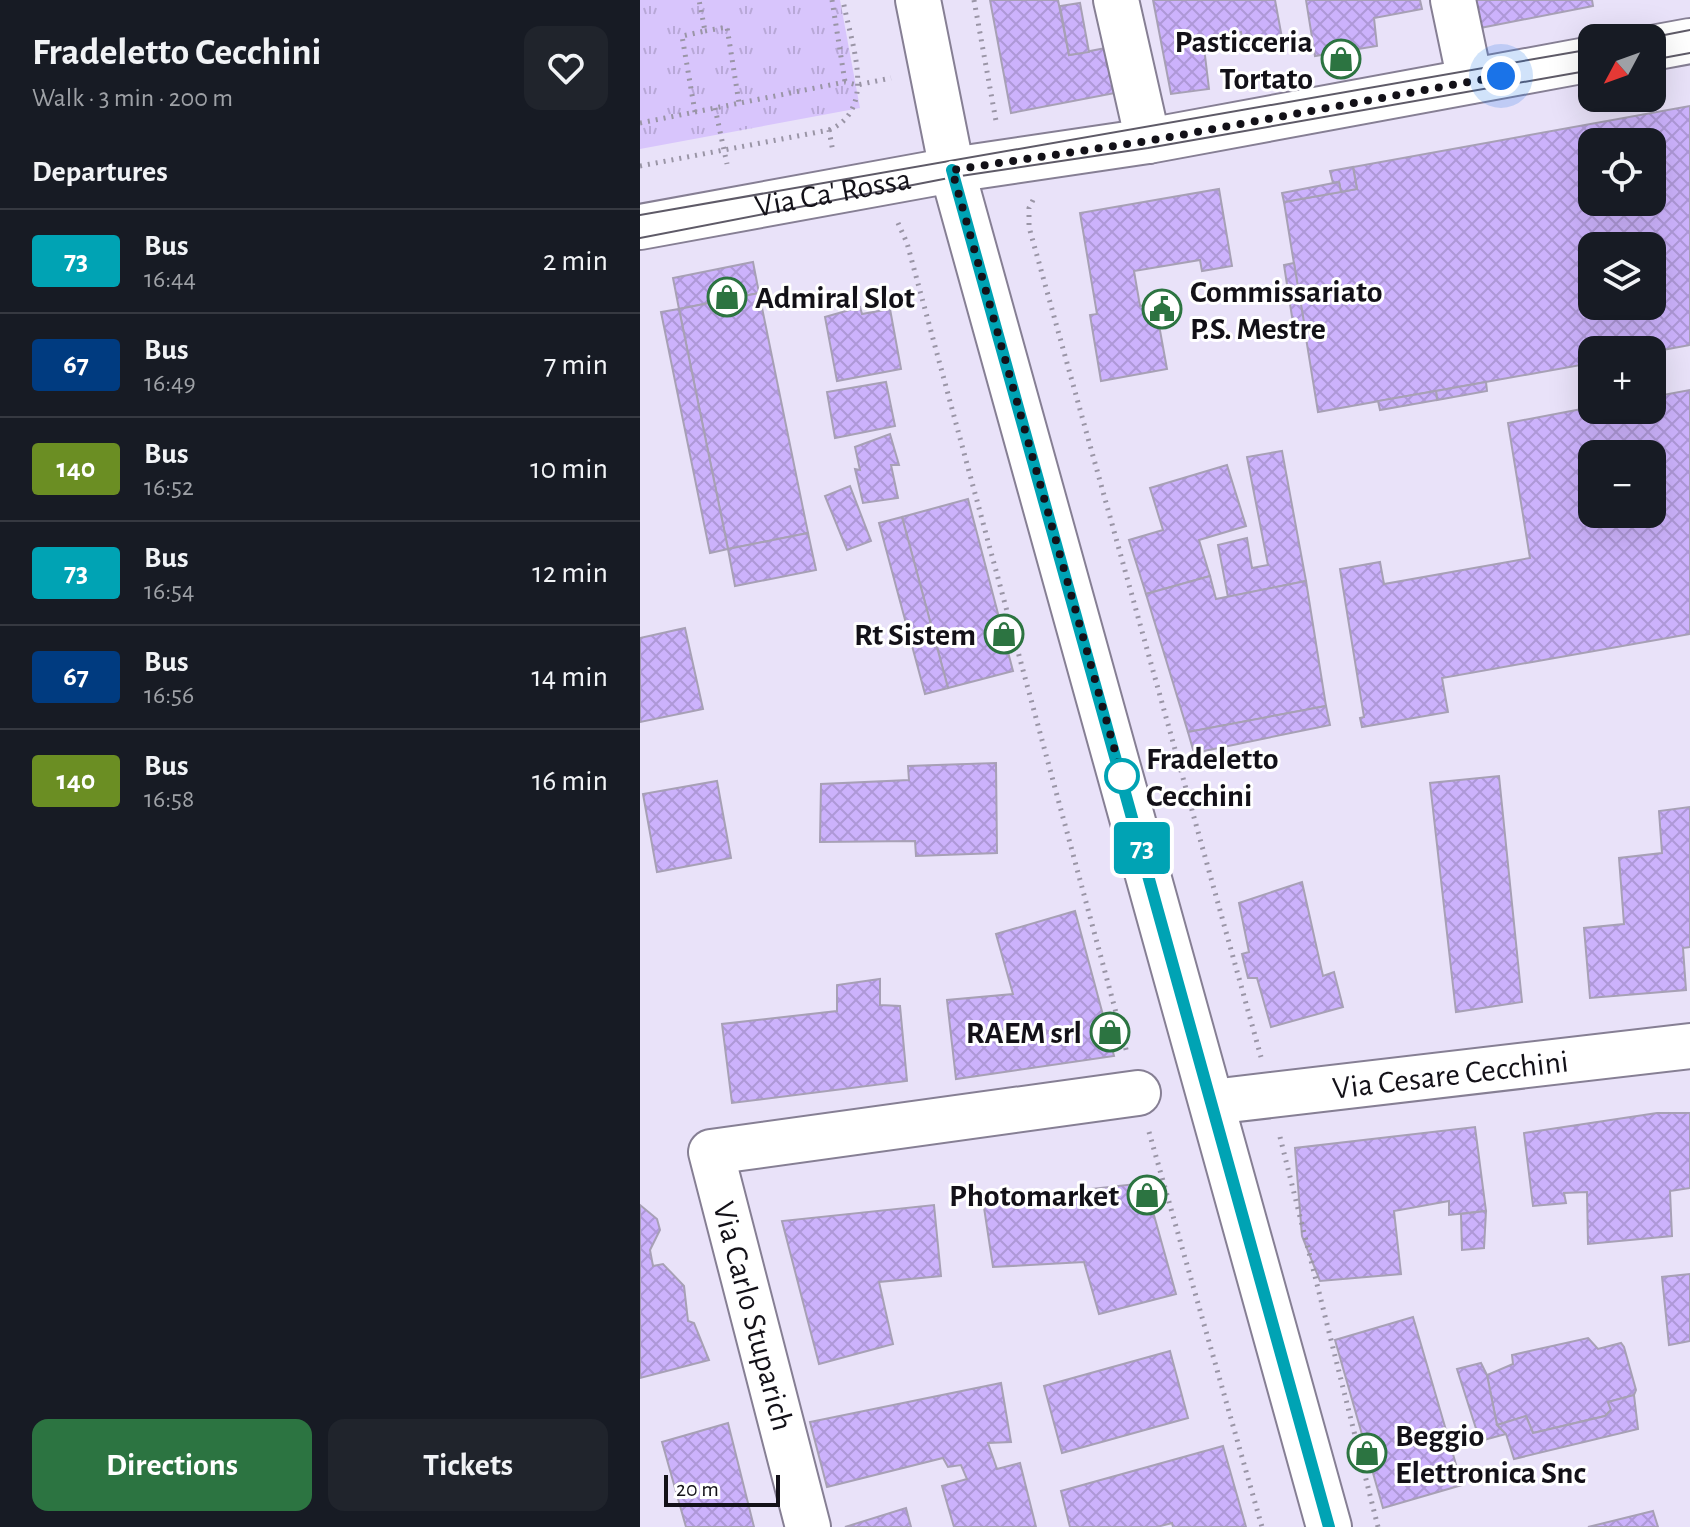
<!DOCTYPE html>
<html lang="en">
<head>
<meta charset="utf-8">
<style>
  :root { --surface:#171b24; --page:#20242c; --text:#f1f3f6; --muted:#9ea1a6; --line:#363941; --accent:#2c7441 }
  body { margin:0; font-family:"Alegreya Sans",sans-serif; background:var(--page); color:var(--text); height:100vh; display:flex; flex-direction:column; font-size:30px; white-space:nowrap }
  * { box-sizing:border-box; margin:0 }
  p { font-size:26px; color:var(--muted) }
  .icon { flex:none; width:44px; height:44px; fill:none; stroke:currentColor; stroke-width:2; stroke-linecap:round; stroke-linejoin:round }
  .map { position:relative; flex:1; overflow:hidden }
  .side { display:flex; flex-direction:column; background:var(--surface); width:640px }
  .side>* { flex:none }
  .badge { padding:0 16px; border-radius:6px; font-size:28px; line-height:52px }
  .needle { width:52px; rotate:229deg }
  .tools { position:absolute; left:938px; top:24px; display:grid; gap:16px }
  .tools a { display:grid; place-items:center; width:88px; height:88px; border-radius:16px; background:var(--surface); box-shadow:0 8px 32px #0002; font-size:40px }
  .scale { position:absolute; left:24px; bottom:20px; width:116px; box-sizing:border-box; padding-left:8px; border:4px solid #131118; border-top:0; font-size:22px; line-height:28px; white-space:nowrap; color:#131118; -webkit-text-stroke:6px #fff; paint-order:stroke }
  .you { position:absolute; width:40px; height:40px; margin:-20px; border:6px solid #fff; border-radius:50%; background:#1a73e8; box-shadow:0 0 0 12px #1a73e833 }
  .map>.badge { position:absolute; translate:-50% -50%; box-shadow:0 0 0 4px #fff }
  h2 { padding:0 32px; font-size:30px; line-height:72px }
  .round { display:grid; place-items:center; flex:none; width:84px; height:84px; border-radius:16px; background:var(--page) }
  .head { display:flex; align-items:center; justify-content:space-between; height:136px; padding:0 32px }
  h1 { font-size:38px; font-weight:700; line-height:60px }
  .cta { display:flex; gap:16px; margin-top:auto; padding:16px 32px }
  .cta a { flex:1; height:92px; border-radius:16px; background:var(--accent); color:#fff; font-size:32px; font-weight:700; line-height:92px; text-align:center }
  .cta a+a { background:var(--page); color:var(--text) }
  ul { padding:0; list-style:none }
  li { display:flex; align-items:center; gap:24px; height:104px; padding:0 32px; border-top:2px solid var(--line) }
  li div { flex:1 }
  li b { display:block; font-size:30px }
  li em { font-style:normal }
  li .badge { min-width:88px; font-weight:700; text-align:center }
  main { display:flex; flex:1; min-height:0 }
  .map>svg:first-child { display:block }
</style>
</head>
<body>
<main>
<section class="side">
<div class="head"><div><h1>Fradeletto Cecchini</h1><p>Walk · 3 min · 200 m</p></div><a class="round"><svg class="icon" aria-label="heart" viewBox="0 0 24 24"><path d="M12 20l-8-8c-3-5 5-10 8-4 3-6 11-1 8 4z"/></svg></a></div>
<h2>Departures</h2>
<ul>
<li><span class="badge" style="background:#00a3b4;color:#fff">73</span><div><b>Bus</b><p>16:44</p></div><em>2 min</em></li>
<li><span class="badge" style="background:#003b80;color:#fff">67</span><div><b>Bus</b><p>16:49</p></div><em>7 min</em></li>
<li><span class="badge" style="background:#6b8e23;color:#fff">140</span><div><b>Bus</b><p>16:52</p></div><em>10 min</em></li>
<li><span class="badge" style="background:#00a3b4;color:#fff">73</span><div><b>Bus</b><p>16:54</p></div><em>12 min</em></li>
<li><span class="badge" style="background:#003b80;color:#fff">67</span><div><b>Bus</b><p>16:56</p></div><em>14 min</em></li>
<li><span class="badge" style="background:#6b8e23;color:#fff">140</span><div><b>Bus</b><p>16:58</p></div><em>16 min</em></li>
</ul>
<div class="cta"><a>Directions</a><a>Tickets</a></div>
</section>
<div class="map">
<svg width="1050" height="1527" viewBox="0 0 1050 1527">
  <defs>
    <pattern id="park-tufts" width="24" height="20" patternUnits="userSpaceOnUse" patternTransform="scale(2)"><rect width="24" height="20" fill="#d8c5fc"/><path d="M3 7l-1-3M5 7V3M7 7l1-3M15 17l-1-3M17 17v-4M19 17l1-3" fill="none" stroke="#b8a8d7"/></pattern>
    <pattern id="building-cross-hatch" width="8" height="8" patternUnits="userSpaceOnUse" patternTransform="scale(2)"><rect width="8" height="8" fill="#ccb2fc"/><path d="M0 0l8 8M0 8l8-8" fill="none" stroke="#ae98d7"/></pattern>
  </defs>
  <rect width="100%" height="100%" fill="#e9e2f9"/>
  <!-- park -->
  <path fill="url(#park-tufts)" d="M 0,0 L 200,0 L 220,108 L 0,149 Z"/>
  <!-- building -->
  <g fill="url(#building-cross-hatch)" stroke="#a7a0b5" stroke-width="2" fill-rule="evenodd">
    <path d="M 350,0 L 418,0 L 429,55 L 466,48 L 475,93 L 371,113 Z"/>
    <path d="M 513,0 L 635,0 L 642,38 L 603,44 L 601,32 L 563,39 L 569,89 L 531,94 Z"/>
    <path d="M 666,0 L 780,0 L 782,9 L 734,18 L 737,46 L 675,56 Z"/>
    <path d="M 829,0 L 952,0 L 953,6 L 835,29 Z"/>
    <path d="M 440,3 L 449,52 L 429,55 L 420,6 Z"/>
    <path d="M 1050,106 L 1050,345 L 1012,352 L 952,350 L 952,363 L 678,412 L 644,202 L 717,189 L 713,167 ZM 952,142 L 1012,142 L 1012,202 L 952,202 ZM 952,246 L 1012,246 L 1012,306 L 952,306 Z"/>
    <path d="M 713,167 L 717,189 L 701,192 L 699,182 L 693,183 L 690,171 Z"/>
    <path d="M 699,182 L 701,192 L 644,202 L 642,193 Z"/>
    <path d="M 579,189 L 592,266 L 562,271 L 560,260 L 494,271 L 500,306 L 515,303 L 527,369 L 461,381 L 450,315 L 457,314 L 440,213 Z"/>
    <path d="M 113,262 L 119,293 L 39,309 L 33,278 Z"/>
    <path d="M 654,263 L 666,334 L 655,336 L 644,265 Z"/>
    <path d="M 119,293 L 168,533 L 88,549 L 39,309 Z"/>
    <path d="M 220,307 L 222,314 L 250,309 L 261,369 L 197,381 L 185,317 Z"/>
    <path d="M 39,309 L 88,549 L 70,553 L 21,312 Z"/>
    <path d="M 246,382 L 255,426 L 195,438 L 187,392 Z"/>
    <path d="M 846,382 L 847,391 L 797,400 L 796,391 Z"/>
    <path d="M 1050,390 L 1050,634 L 802,678 L 808,712 L 722,727 L 720,718 L 724,717 L 700,569 L 740,562 L 744,584 L 890,558 L 868,423 L 952,407 L 1012,410 L 1012,397 ZM 952,454 L 1012,454 L 1012,514 L 952,514 Z"/>
    <path d="M 796,391 L 797,400 L 740,410 L 738,401 Z"/>
    <path d="M 250,434 L 259,465 L 251,465 L 258,498 L 223,503 L 215,469 L 220,470 L 215,447 Z"/>
    <path d="M 642,451 L 666,581 L 588,597 L 578,545 L 607,538 L 612,568 L 628,565 L 607,457 Z"/>
    <path d="M 587,465 L 606,526 L 559,540 L 570,576 L 506,594 L 489,540 L 523,530 L 510,488 Z"/>
    <path d="M 210,486 L 231,541 L 207,550 L 185,496 Z"/>
    <path d="M 328,499 L 373,671 L 308,688 L 262,517 Z"/>
    <path d="M 262,517 L 308,688 L 285,694 L 239,523 Z"/>
    <path d="M 168,533 L 176,570 L 95,586 L 88,549 Z"/>
    <path d="M 570,576 L 576,599 L 666,581 L 686,706 L 548,732 L 506,594 Z"/>
    <path d="M 45,628 L 63,709 L 0,722 L 0,638 Z"/>
    <path d="M 686,706 L 690,725 L 554,753 L 548,732 Z"/>
    <path d="M 356,763 L 357,853 L 276,856 L 275,841 L 180,842 L 181,784 L 269,780 L 268,766 Z"/>
    <path d="M 859,776 L 882,1002 L 816,1012 L 790,783 Z"/>
    <path d="M 77,781 L 91,858 L 17,872 L 3,794 Z"/>
    <path d="M 1050,807 L 1050,947 L 1043,948 L 1046,990 L 950,998 L 944,928 L 984,924 L 979,858 L 1022,853 L 1019,811 Z"/>
    <path d="M 662,882 L 683,976 L 694,972 L 703,1007 L 631,1027 L 617,978 L 608,978 L 602,954 L 609,952 L 599,903 Z"/>
    <path d="M 435,911 L 474,1056 L 316,1079 L 307,1000 L 373,994 L 356,934 Z"/>
    <path d="M 240,979 L 240,1005 L 260,1006 L 267,1081 L 92,1103 L 82,1024 L 197,1011 L 197,985 Z"/>
    <path d="M 1017,1113 L 1050,1113 L 1050,1188 L 1030,1191 L 1032,1236 L 948,1244 L 947,1192 L 924,1193 L 926,1203 L 893,1206 L 884,1133 Z"/>
    <path d="M 835,1127 L 846,1211 L 809,1215 L 809,1201 L 754,1211 L 761,1274 L 680,1281 L 662,1236 L 655,1148 Z"/>
    <path d="M 505,1183 L 536,1294 L 459,1314 L 444,1262 L 353,1267 L 343,1201 Z"/>
    <path d="M 0,1205 L 17,1219 L 20,1230 L 10,1250 L 13,1266 L 23,1264 L 44,1286 L 48,1321 L 54,1323 L 69,1360 L 0,1378 Z"/>
    <path d="M 294,1205 L 301,1276 L 239,1282 L 253,1344 L 179,1364 L 142,1221 Z"/>
    <path d="M 846,1211 L 844,1248 L 822,1250 L 821,1214 Z"/>
    <path d="M 1050,1274 L 1050,1341 L 1029,1345 L 1022,1277 Z"/>
    <path d="M 773,1317 L 822,1485 L 743,1508 L 695,1340 Z"/>
    <path d="M 948,1338 L 958,1349 L 981,1343 L 984,1347 L 996,1390 L 994,1395 L 968,1402 L 971,1410 L 965,1416 L 893,1433 L 886,1416 L 857,1425 L 847,1375 L 873,1364 L 872,1355 Z"/>
    <path d="M 530,1351 L 548,1418 L 422,1453 L 404,1386 Z"/>
    <path d="M 841,1363 L 847,1375 L 857,1425 L 866,1434 L 840,1441 L 817,1369 Z"/>
    <path d="M 361,1383 L 371,1442 L 348,1443 L 357,1469 L 380,1463 L 396,1527 L 314,1527 L 302,1486 L 327,1479 L 321,1465 L 308,1467 L 303,1458 L 187,1487 L 170,1422 Z"/>
    <path d="M 994,1395 L 998,1429 L 874,1459 L 866,1434 L 857,1425 L 886,1416 L 893,1433 L 965,1416 L 971,1410 L 968,1402 Z"/>
    <path d="M 88,1423 L 114,1527 L 46,1527 L 22,1442 Z"/>
    <path d="M 583,1446 L 606,1527 L 533,1527 L 532,1523 L 517,1527 L 430,1527 L 421,1491 Z"/>
    <path d="M 266,1508 L 271,1527 L 205,1527 Z"/>
    <path d="M 1013,1511 L 1018,1527 L 948,1527 Z"/>
  </g>
  <g fill="none" stroke-linecap="round" stroke-linejoin="round">
    <defs>
      <g id="minor">
        <path d="M 476,0 L 508,141"/>
        <path d="M 813,0 L 830,81"/>
        <path d="M 1012,48 L 1050,41"/>
        <path id="s1" d="M 0,227 L 312,170 L 508,141 L 952,59"/>
        <path id="s2" d="M 572,1102 L 1050,1046"/>
        <path d="M 168,1527 L 71,1152 L 498,1093"/>
      </g>
      <path id="major" d="M 278,0 L 312,170 L 689,1527"/>
    </defs>
    <!-- minor casing -->
    <use href="#minor" stroke="#867f94" stroke-width="48"/>
    <!-- major casing -->
    <use href="#major" stroke="#867f94" stroke-width="48"/>
    <!-- path -->
    <g stroke="#9a95a6" stroke-width="5" stroke-dasharray="2 6" stroke-linecap="butt">
      <path d="M 192,0 L 205,82"/>
      <path d="M 334,0 L 356,121"/>
      <path d="M 65,31 L 87,27 L 99,103"/>
      <path d="M 75,108 L 87,164"/>
      <path d="M 55,112 L 42,36 L 65,31 L 59,0"/>
      <path d="M 0,123 L 205,82 L 217,85 L 251,78"/>
      <path d="M 189,130 C 239,109 210,41 203,0"/>
      <path d="M 0,166 L 189,130 L 193,152"/>
      <path d="M 393,200 L 389,208 L 389,227 L 621,1057"/>
      <path d="M 258,223 L 267,243 L 487,1053"/>
      <path d="M 509,1132 L 622,1527"/>
      <path d="M 640,1137 L 738,1527"/>
    </g>
    <!-- minor -->
    <use href="#minor" stroke="#fff" stroke-width="44"/>
    <!-- major -->
    <use href="#major" stroke="#fff" stroke-width="44"/>
    <!-- tram -->
    <g stroke="#5e5a67" stroke-width="2">
      <path d="M 1009,38 L 1050,30"/>
      <path d="M 1012,60 L 1050,53"/>
      <path d="M 0,215 L 952,49"/>
      <path d="M 0,238 L 314,177 L 508,148 L 952,70"/>
    </g>
  </g>
  <g fill="none" stroke-linecap="round" stroke-linejoin="round">
    <defs>
      <path id="line" d="M 312,170 L 689,1527"/>
    </defs>
    <!-- line casing -->
    <use href="#line" stroke="#fff" stroke-width="18"/>
    <!-- line -->
    <use href="#line" stroke="#00a3b4" stroke-width="12"/>
    <!-- walk -->
    <path stroke="#131118" stroke-width="8" stroke-dasharray="0 14.4" d="M 482,776 L 312,170 L 508,141 L 861,76"/>
  </g>
  <!-- icons -->
  <defs>
    <symbol id="shop-ring" viewBox="-11 -11 22 22"><circle r="9.5" fill="#fff" stroke="#2c7441" stroke-width="1.5"/><path d="M-5-2.5h2.3a2.7 3.5 0 0 1 5.4 0H5L5.5 6h-11ZM-1.5-2.5h3a1.5 2.3 0 0 0-3 0Z" fill="#2c7441"/></symbol>
    <symbol id="civic-ring" viewBox="-11 -11 22 22"><circle r="9.5" fill="#fff" stroke="#2c7441" stroke-width="1.5"/><path d="M-.6-6.5H3V-4.5H.6V-3L4-1V1h2V6H-6V1h2V-1L-.6-3ZM-1.2 2.5V6h2.4V2.5Z" fill="#2c7441"/></symbol>
  </defs>
  <g fill-rule="evenodd">
    <use href="#shop-ring" x="679" y="37" width="44" height="44"/>
    <use href="#shop-ring" x="65" y="275" width="44" height="44"/>
    <use href="#civic-ring" x="500" y="287" width="44" height="44"/>
    <use href="#shop-ring" x="342" y="612" width="44" height="44"/>
    <use href="#shop-ring" x="448" y="1010" width="44" height="44"/>
    <use href="#shop-ring" x="485" y="1173" width="44" height="44"/>
    <use href="#shop-ring" x="705" y="1431" width="44" height="44"/>
  </g>
  <!-- markers -->
  <circle fill="#fff" stroke="#00a3b4" stroke-width="4" cx="482" cy="776" r="16"/>
  <g text-anchor="middle" stroke-width="6" stroke-linejoin="round" paint-order="stroke">
    <!-- poi labels -->
    <g font-size="32" font-weight="bold" fill="#131118" stroke="#fff" text-anchor="end">
      <text x="673" y="52">Pasticceria<tspan x="673" dy="37">Tortato</tspan></text>
      <text x="550" y="302" text-anchor="start">Commissariato<tspan x="550" dy="37">P.S. Mestre</tspan></text>
      <text x="115" y="308" text-anchor="start">Admiral Slot</text>
      <text x="336" y="645">Rt Sistem</text>
      <text x="442" y="1043">RAEM srl</text>
      <text x="479" y="1206">Photomarket</text>
      <text x="755" y="1446" text-anchor="start">Beggio<tspan x="755" dy="37">Elettronica Snc</tspan></text>
    </g>
    <!-- street labels -->
    <g font-size="32" fill="#131118" stroke="#fff">
      <text dy="11" stroke="none"><textPath href="#s1" startOffset="196">Via Ca' Rossa</textPath></text>
      <text dy="11" stroke="none"><textPath href="#s2" startOffset="240">Via Cesare Cecchini</textPath></text>
      <text transform="translate(114 1316) rotate(75)" y="11">Via Carlo Stuparich</text>
    </g>
    <!-- stop labels -->
    <g font-size="32" font-weight="bold" fill="#131118" stroke="#fff" text-anchor="start">
      <text x="506" y="769">Fradeletto<tspan x="506" dy="37">Cecchini</tspan></text>
    </g>
  </g>
</svg>
<div class="tools">
<a><svg class="needle" viewBox="-14 -14 28 28"><path d="M0-13l5 13h-10z" fill="#e53935"/><path d="M0 13l5-13h-10z" fill="#9ea1a6"/></svg></a>
<a><svg class="icon" aria-label="locate" viewBox="0 0 24 24"><circle cx="12" cy="12" r="6"/><path d="M12 2v4M12 18v4M2 12h4M18 12h4"/></svg></a>
<a><svg class="icon" aria-label="layers" viewBox="0 0 24 24"><path d="M12 4l9 5-9 5-9-5zM3 14l9 5 9-5"/></svg></a>
<a>+</a>
<a>−</a>
</div>
<div class="scale">20 m</div>
<div class="you" style="left:861px;top:76px"></div>
<b class="badge" style="left:502px;top:848px;background:#00a3b4;color:#fff">73</b>
</div>
</main>
</body>
</html>
